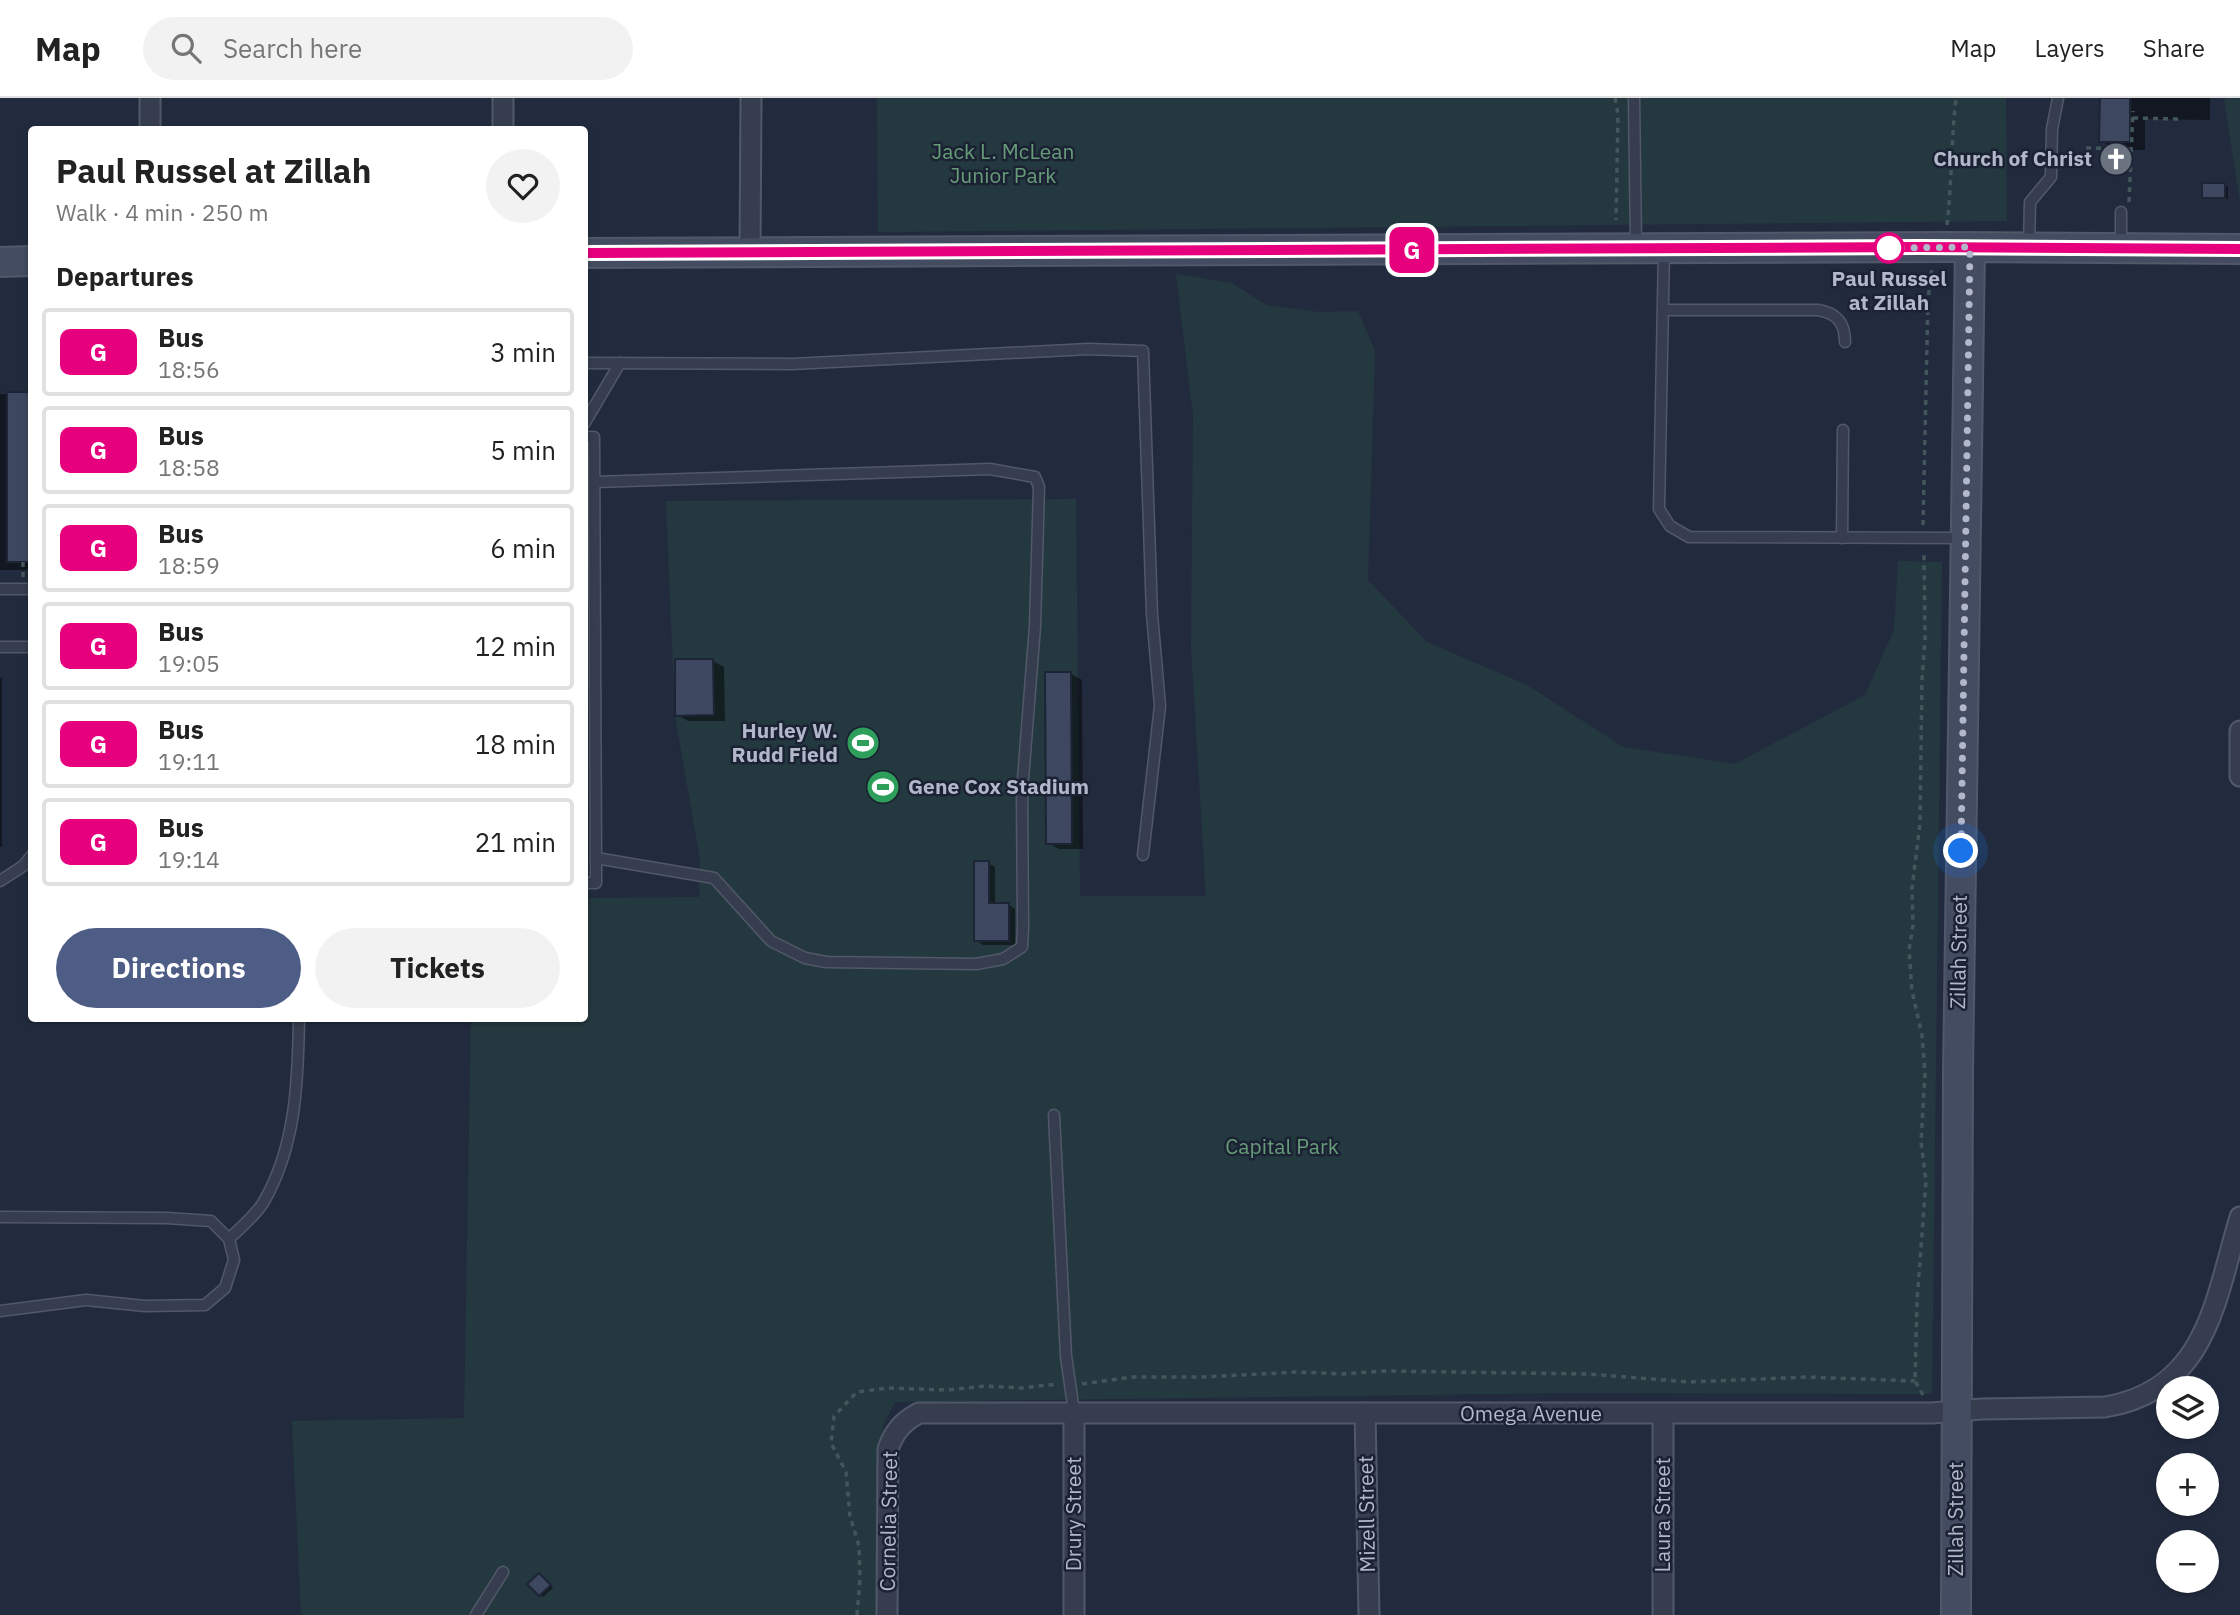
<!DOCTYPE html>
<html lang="en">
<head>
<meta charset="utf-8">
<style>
  :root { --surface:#fff; --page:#f2f2f2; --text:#222; --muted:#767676; --line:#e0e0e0; --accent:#4d5d85 }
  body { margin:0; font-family:"IBM Plex Sans",sans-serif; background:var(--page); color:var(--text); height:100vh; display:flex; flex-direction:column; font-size:26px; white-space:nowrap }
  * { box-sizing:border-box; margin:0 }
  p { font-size:23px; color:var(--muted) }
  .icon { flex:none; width:38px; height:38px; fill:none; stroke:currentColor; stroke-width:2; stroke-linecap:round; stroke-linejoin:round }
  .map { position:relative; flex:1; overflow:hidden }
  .sheet { position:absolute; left:28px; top:28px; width:560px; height:896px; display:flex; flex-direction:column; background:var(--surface); border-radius:7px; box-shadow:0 2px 5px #0004 }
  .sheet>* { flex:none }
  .badge { padding:0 14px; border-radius:10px; font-size:24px; line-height:46px }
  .tools { position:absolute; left:2156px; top:1278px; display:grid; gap:14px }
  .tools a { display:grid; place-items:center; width:63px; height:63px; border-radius:50%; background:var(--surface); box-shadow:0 2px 5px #0004; font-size:35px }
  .you { position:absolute; width:35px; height:35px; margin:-18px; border:5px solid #fff; border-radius:50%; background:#1a73e8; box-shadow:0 0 0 10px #1a73e833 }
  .map>.badge { position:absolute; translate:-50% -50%; box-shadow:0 0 0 4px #fff }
  h2 { padding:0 28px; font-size:26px; line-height:63px }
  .round { display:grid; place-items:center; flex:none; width:74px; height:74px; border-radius:37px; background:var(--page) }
  .headline { display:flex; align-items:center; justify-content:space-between; height:119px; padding:0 28px }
  h1 { font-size:33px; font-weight:800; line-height:52px }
  .action { display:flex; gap:14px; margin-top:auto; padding:14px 28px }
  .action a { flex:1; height:80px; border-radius:42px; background:var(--accent); color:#fff; font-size:28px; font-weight:800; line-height:80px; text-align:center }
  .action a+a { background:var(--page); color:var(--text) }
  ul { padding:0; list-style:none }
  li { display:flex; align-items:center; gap:21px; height:88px; margin:0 14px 10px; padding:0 14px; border:4px solid var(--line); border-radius:7px }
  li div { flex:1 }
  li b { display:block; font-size:26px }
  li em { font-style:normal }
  li .badge { min-width:77px; font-weight:700; text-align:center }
  header { display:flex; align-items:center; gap:42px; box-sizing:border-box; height:98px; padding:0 35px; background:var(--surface); border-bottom:2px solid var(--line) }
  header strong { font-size:33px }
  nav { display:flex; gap:38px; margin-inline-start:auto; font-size:24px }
  .search { width:490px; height:63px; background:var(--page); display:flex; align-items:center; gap:18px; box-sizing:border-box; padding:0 24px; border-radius:38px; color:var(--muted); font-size:26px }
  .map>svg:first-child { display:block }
</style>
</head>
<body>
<header>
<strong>Map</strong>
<div class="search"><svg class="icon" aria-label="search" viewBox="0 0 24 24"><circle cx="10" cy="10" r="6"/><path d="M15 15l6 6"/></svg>Search here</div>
<nav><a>Map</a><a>Layers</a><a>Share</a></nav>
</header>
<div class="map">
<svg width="2240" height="1517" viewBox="0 0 2240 1517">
  <rect width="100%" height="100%" fill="#222b3e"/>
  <!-- green -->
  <g fill="#24393f">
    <path d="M 877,0 L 2006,0 L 2007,123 L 878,134 Z"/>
    <path d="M 2224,0 L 2240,0 L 2240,104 Z"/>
    <path d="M 1176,176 L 1232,185 L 1266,207 L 1319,214 L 1358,213 L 1375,253 L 1368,482 L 1427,544 L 1527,587 L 1623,649 L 1735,666 L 1865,597 L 1894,532 L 1898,463 L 1942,464 L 1932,1296 L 1560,1295 L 895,1304 L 883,1328 L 880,1517 L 301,1517 L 292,1323 L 464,1320 L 471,921 L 584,920 L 585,800 L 699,799 L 700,761 L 675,618 L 666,403 L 1076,401 L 1080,798 L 1206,798 L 1191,549 L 1193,317 Z"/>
  </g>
  <!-- shadow -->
  <g fill="#0007">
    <path d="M 2101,0 L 2210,0 L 2210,22 L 2145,21 L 2145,52 L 2117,52 L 2101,43 Z"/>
    <path d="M 2225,87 L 2228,89 L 2228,101 L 2204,99 Z"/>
    <rect x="0" y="296" width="32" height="176"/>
    <path d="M 713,563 L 724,569 L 725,623 L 688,623 L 677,617 Z"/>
    <path d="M 1071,576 L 1082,582 L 1083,751 L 1059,751 L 1048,745 Z"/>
    <rect x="0" y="580" width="2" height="169"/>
    <path d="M 988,765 L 995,769 L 995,806 L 1008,806 L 1015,811 L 1015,847 L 983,847 L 976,842 Z"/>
    <path d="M 543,1479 L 553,1490 L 543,1499 L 530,1486 Z"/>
  </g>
  <!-- building -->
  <g fill="#3d475f" stroke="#1d2435" stroke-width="2">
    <path d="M 2100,0 L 2130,0 L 2130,44 L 2099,44 Z"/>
    <rect x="2202" y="85" width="23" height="15"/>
    <rect x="7" y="294" width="25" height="170"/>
    <path d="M 675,561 L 713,561 L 714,617 L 675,618 Z"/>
    <path d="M 1045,574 L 1071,574 L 1072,746 L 1046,746 Z"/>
    <path d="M 974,763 L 989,763 L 989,805 L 1009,805 L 1009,843 L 974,843 Z"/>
    <path d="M 539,1475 L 551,1487 L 539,1498 L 527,1486 Z"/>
  </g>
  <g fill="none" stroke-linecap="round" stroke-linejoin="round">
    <defs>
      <g id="lane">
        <path d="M 1634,0 L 1636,146"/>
        <path d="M 2121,114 L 2121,149"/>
        <path d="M 2029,149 L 2030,104 L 2051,79 L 2052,31 L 2058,0"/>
        <path d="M 1664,151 L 1659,411 L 1670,428 L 1689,439 L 1963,440"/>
        <path d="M 1663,212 L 1818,212 C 1837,215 1845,225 1845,244"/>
        <path d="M 584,265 L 792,266 L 1089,251 L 1143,253 L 1152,516 L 1160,608 L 1143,757"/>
        <path d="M 584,326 L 620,265"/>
        <path d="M 584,339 L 594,339 L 596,760 L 596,785 L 584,785"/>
        <path d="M 594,384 L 990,371 L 1035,379 L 1039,389 L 1035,528 L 1022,694 L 1023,830 L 1022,849 L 1003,861 L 976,866 L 826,864 L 805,860 L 771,843 L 714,780 L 596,760"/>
        <path d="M 1842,440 L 1843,332"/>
        <path d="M 0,491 L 32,491"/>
        <path d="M 0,549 L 32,549"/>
        <path d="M 0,783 L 23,768 L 32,757"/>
        <path d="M 1054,1017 L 1066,1258 L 1074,1314"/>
        <path d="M 0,1119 L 167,1120 L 211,1123 L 229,1141 L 234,1162 L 225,1190 L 205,1207 L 145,1208 L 86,1202 L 0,1213"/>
        <path d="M 229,1141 C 240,1130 255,1118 263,1105 C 296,1049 298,984 299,920"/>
        <path d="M 476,1517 L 503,1474"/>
      </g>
      <g id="street">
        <path d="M 150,0 L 150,32"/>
        <path d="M 503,0 L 503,32"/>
        <path d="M 750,154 L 751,0"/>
        <path d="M 2240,633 L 2240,678"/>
        <path d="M 1074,1314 L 1074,1517"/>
        <path d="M 1365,1315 L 1369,1517"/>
        <path d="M 1663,1316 L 1663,1517"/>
        <path d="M 887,1517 L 888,1351 C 894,1334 902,1324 919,1315 L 1932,1315 L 1982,1311 L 2105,1309 C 2207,1292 2215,1202 2240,1119"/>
      </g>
      <g id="secondary">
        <path d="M 584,155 L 1946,149 L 2240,151"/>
        <path d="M 0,164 L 32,163"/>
        <path d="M 1956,1517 L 1958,974 L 1970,149"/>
      </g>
    </defs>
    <!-- lane casing -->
    <use href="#lane" stroke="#515869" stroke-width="13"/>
    <!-- street casing -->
    <use href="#street" stroke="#515869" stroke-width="23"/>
    <!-- secondary casing -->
    <use href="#secondary" stroke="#515869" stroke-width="32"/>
    <!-- path -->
    <g stroke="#42565c" stroke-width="3.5" stroke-dasharray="5 5" stroke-linecap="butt">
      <path d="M 1615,0 L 1618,16 L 1616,122"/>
      <path d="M 2133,20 L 2178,21 L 2178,18"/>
      <path d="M 2086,50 L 2132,51"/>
      <path d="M 2129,104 L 2133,13"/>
      <path d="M 1947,127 C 1952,84 1951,43 1956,0"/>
      <path d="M 1923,427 L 1928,201 L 1932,170"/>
      <path d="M 23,464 L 23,479"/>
      <path d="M 1082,1286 L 1132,1279 L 1203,1279 L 1298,1274 L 1341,1276 L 1385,1273 L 1588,1276 L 1690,1284 L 1807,1279 L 1915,1283"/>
      <path d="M 1923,1297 L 1915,1283 L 1917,1203 L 1926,1083 L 1921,1044 L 1925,976 L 1922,937 L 1912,893 L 1909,852 L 1913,827 L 1912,790 L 1920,726 L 1922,581 L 1925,541 L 1924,453"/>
      <path d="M 857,1517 L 860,1482 L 859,1448 L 850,1418 L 846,1374 L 831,1345 L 834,1318 L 857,1294 L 887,1290 L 948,1292 L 985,1288 L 1022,1290 L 1057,1286"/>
    </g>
    <!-- lane -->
    <use href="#lane" stroke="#363d4e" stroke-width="10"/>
    <!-- street -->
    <use href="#street" stroke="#363d4e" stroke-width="19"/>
    <!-- secondary -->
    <use href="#secondary" stroke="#444c62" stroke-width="28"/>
  </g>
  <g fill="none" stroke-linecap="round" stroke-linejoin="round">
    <defs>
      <path id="line" d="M 584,155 L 1920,149 L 2240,151"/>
    </defs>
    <!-- line casing -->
    <use href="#line" stroke="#fff" stroke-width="16"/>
    <!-- line -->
    <use href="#line" stroke="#e6007e" stroke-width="10"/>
    <!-- walk -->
    <path stroke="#b2b8c9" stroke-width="7" stroke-dasharray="0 12.6" d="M 1889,150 L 1970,149 L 1961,753"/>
  </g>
  <!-- icons -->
  <defs>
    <symbol id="church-disc" viewBox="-11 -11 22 22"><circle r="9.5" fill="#6b7280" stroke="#1b2233"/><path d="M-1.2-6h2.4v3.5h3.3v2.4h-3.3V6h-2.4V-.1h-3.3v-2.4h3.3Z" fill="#fff"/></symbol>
    <symbol id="stadium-disc" viewBox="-11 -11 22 22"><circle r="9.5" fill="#2e9e5b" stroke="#1b2233"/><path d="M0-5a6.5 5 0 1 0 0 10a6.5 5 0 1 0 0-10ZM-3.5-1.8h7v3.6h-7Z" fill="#fff"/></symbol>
  </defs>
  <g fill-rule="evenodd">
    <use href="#church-disc" x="2097" y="42" width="38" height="38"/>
    <use href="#stadium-disc" x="844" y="626" width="38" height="38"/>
    <use href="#stadium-disc" x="864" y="670" width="38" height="38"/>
  </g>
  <!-- markers -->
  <circle fill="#fff" stroke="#e6007e" stroke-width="3.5" cx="1889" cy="150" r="14"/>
  <g text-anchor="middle" stroke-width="5" stroke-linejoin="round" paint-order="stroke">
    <!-- park labels -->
    <g font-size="21" fill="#679c79" stroke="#1b2233">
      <text x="1003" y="61">Jack L. McLean<tspan x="1003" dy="24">Junior Park</tspan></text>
      <text x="1282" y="1056">Capital Park</text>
    </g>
    <!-- poi labels -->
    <g font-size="21" font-weight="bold" fill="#b2b8c9" stroke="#1b2233" text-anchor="end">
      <text x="2092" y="68">Church of Christ</text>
      <text x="838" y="640">Hurley W.<tspan x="838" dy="24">Rudd Field</tspan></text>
      <text x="908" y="696" text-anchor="start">Gene Cox Stadium</text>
    </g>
    <!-- stop labels -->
    <g font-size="21" font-weight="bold" fill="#b2b8c9" stroke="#1b2233">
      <text x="1889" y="188">Paul Russel<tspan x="1889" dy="24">at Zillah</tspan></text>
    </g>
    <!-- street labels -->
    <g font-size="21" fill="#b2b8c9" stroke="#1b2233">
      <text transform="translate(1959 854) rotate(-89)" y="7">Zillah Street</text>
      <text x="1531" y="1323">Omega Avenue</text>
      <text transform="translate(1074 1416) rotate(-90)" y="7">Drury Street</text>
      <text transform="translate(1367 1416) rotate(-91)" y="7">Mizell Street</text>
      <text transform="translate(1663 1417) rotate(-90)" y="7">Laura Street</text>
      <text transform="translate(1956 1421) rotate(-90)" y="7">Zillah Street</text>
      <text transform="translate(889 1423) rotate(-89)" y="7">Cornelia Street</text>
    </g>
  </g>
</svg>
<div class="tools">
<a><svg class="icon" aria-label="layers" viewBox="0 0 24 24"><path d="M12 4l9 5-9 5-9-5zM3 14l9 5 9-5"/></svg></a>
<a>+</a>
<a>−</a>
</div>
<div class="you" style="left:1961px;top:753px"></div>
<b class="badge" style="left:1412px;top:152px;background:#e6007e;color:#fff">G</b>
<section class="sheet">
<div class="headline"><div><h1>Paul Russel at Zillah</h1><p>Walk · 4 min · 250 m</p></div><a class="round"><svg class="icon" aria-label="heart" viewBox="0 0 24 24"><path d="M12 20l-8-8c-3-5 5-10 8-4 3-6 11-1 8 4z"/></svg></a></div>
<h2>Departures</h2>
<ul>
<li><span class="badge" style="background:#e6007e;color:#fff">G</span><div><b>Bus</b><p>18:56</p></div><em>3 min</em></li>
<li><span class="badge" style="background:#e6007e;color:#fff">G</span><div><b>Bus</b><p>18:58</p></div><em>5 min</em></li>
<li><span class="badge" style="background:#e6007e;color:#fff">G</span><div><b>Bus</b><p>18:59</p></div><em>6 min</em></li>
<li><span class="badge" style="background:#e6007e;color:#fff">G</span><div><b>Bus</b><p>19:05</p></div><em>12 min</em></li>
<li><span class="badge" style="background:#e6007e;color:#fff">G</span><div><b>Bus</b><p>19:11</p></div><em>18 min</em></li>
<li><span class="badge" style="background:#e6007e;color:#fff">G</span><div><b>Bus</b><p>19:14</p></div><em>21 min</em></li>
</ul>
<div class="action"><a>Directions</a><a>Tickets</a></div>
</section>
</div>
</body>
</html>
